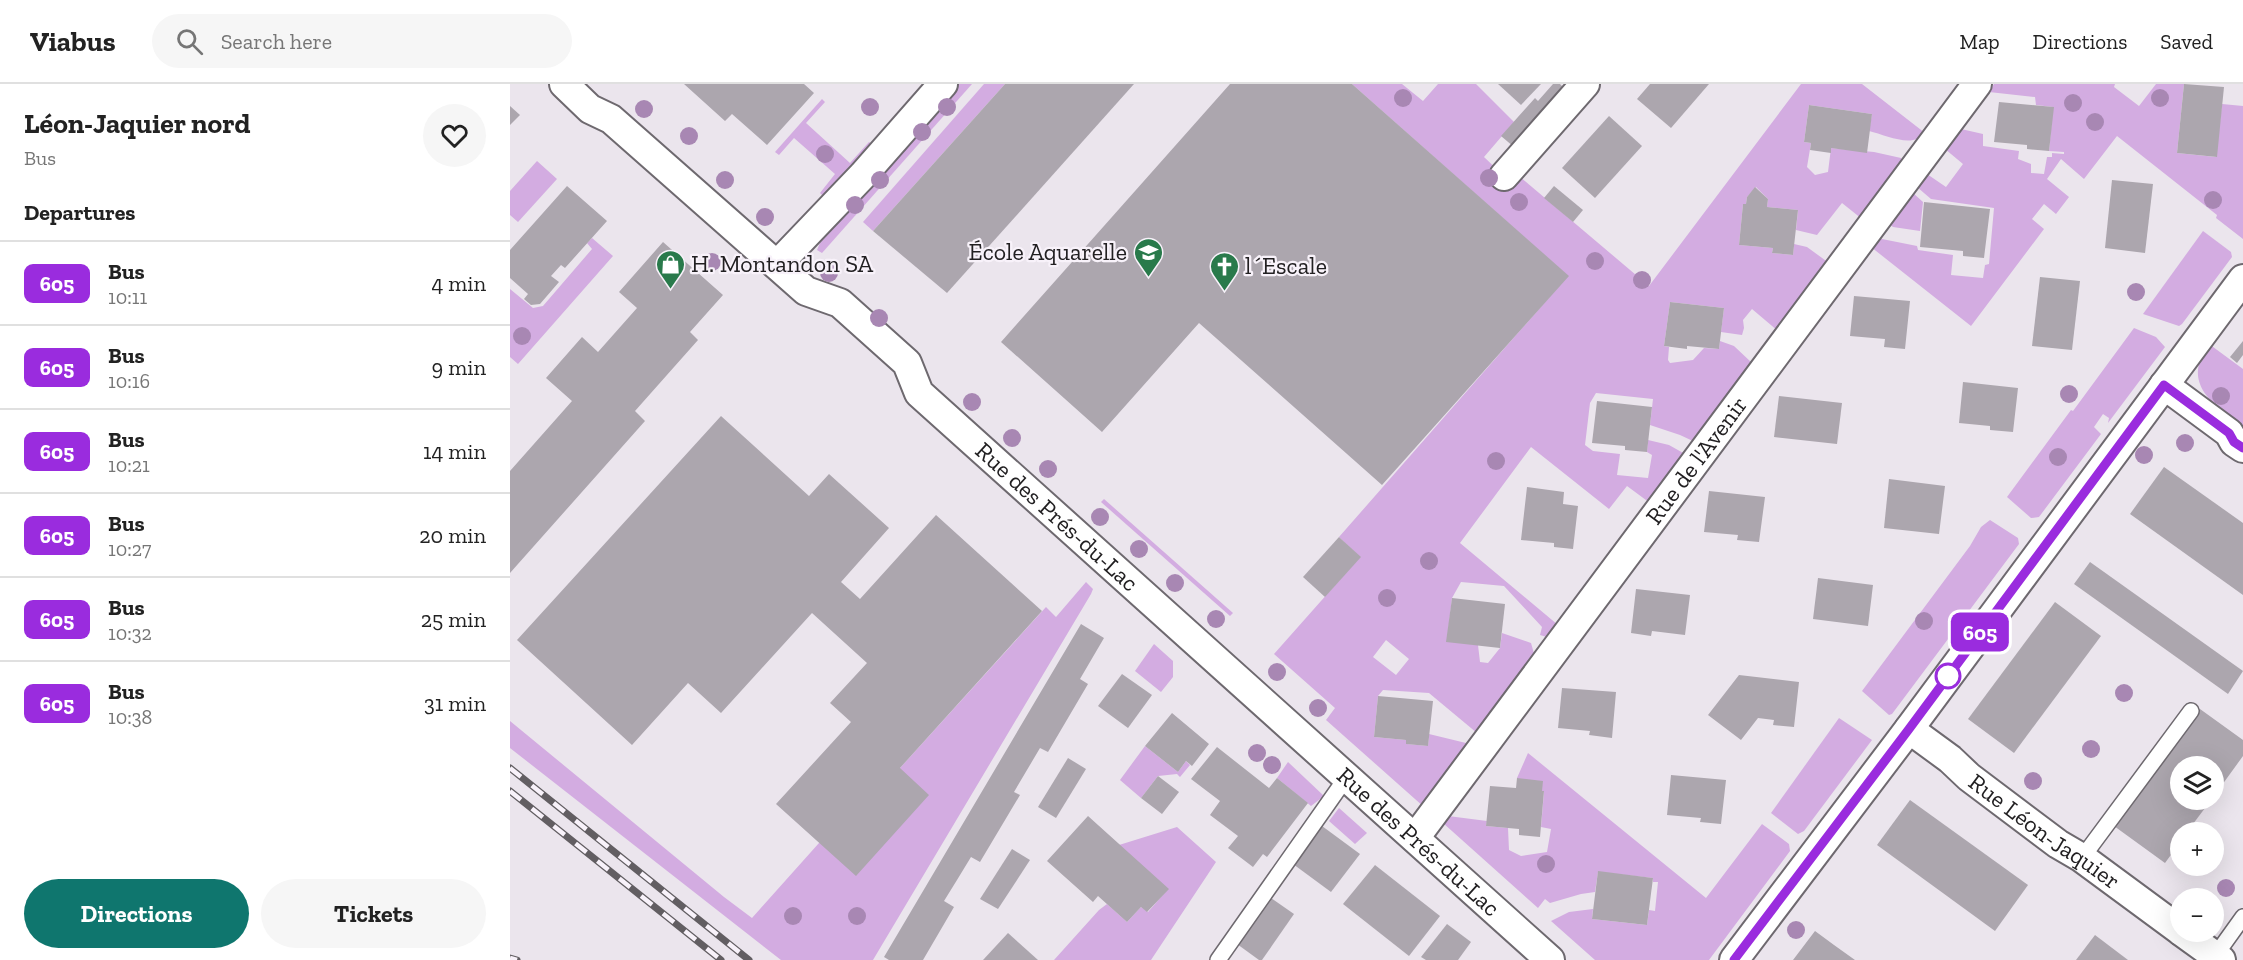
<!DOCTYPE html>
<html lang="en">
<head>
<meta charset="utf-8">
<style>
  :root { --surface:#fff; --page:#f6f6f6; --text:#222; --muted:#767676; --line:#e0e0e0; --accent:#0f766e }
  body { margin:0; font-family:"Zilla Slab",serif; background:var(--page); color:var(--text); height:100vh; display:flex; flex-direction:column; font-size:22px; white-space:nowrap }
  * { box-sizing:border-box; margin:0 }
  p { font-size:20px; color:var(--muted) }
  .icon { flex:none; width:33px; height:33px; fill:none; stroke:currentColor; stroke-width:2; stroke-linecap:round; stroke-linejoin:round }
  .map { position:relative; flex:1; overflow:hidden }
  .sheet { display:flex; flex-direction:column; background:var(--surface); width:510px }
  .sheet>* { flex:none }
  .badge { padding:0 12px; border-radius:9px; font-size:21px; line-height:39px }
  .fabs { position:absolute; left:1660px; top:672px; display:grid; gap:12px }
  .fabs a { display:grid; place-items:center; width:54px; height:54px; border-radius:50%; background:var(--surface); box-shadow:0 6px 24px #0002; font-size:30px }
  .map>.badge { position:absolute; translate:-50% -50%; box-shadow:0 0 0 3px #fff }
  h2 { padding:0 24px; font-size:22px; line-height:54px }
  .round { display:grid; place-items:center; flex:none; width:63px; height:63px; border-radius:32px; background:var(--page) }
  .head { display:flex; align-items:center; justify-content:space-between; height:102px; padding:0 24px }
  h1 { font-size:28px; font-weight:700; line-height:45px }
  .cta { display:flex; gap:12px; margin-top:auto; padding:12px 24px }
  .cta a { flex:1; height:69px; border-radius:36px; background:var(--accent); color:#fff; font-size:24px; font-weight:700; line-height:69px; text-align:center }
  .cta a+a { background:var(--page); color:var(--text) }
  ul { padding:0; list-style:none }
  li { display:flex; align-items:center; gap:18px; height:84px; padding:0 24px; border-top:2px solid var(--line) }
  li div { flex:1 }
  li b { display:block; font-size:22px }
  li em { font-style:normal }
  li .badge { min-width:66px; font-weight:700; text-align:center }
  header { display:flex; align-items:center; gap:36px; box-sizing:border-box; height:84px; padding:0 30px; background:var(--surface); border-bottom:2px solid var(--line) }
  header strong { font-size:28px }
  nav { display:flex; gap:33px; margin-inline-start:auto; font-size:21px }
  .search { width:420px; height:54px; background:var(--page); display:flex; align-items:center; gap:15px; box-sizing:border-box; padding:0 21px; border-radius:33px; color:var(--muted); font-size:22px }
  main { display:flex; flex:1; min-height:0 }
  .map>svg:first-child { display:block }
</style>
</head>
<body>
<header>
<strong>Viabus</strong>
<div class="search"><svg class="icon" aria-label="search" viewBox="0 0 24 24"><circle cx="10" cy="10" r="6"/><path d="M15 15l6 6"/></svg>Search here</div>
<nav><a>Map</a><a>Directions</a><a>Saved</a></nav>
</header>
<main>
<section class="sheet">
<div class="head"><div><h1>Léon-Jaquier nord</h1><p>Bus</p></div><a class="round"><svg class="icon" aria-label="heart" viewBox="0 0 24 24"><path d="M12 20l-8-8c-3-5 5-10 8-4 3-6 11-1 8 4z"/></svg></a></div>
<h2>Departures</h2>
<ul>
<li><span class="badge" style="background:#9a2cde;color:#fff">605</span><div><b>Bus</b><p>10:11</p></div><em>4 min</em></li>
<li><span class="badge" style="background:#9a2cde;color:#fff">605</span><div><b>Bus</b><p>10:16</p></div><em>9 min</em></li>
<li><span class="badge" style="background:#9a2cde;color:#fff">605</span><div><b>Bus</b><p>10:21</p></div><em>14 min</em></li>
<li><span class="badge" style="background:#9a2cde;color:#fff">605</span><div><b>Bus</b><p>10:27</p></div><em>20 min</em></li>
<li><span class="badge" style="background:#9a2cde;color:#fff">605</span><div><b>Bus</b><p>10:32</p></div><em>25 min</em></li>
<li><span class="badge" style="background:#9a2cde;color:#fff">605</span><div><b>Bus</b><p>10:38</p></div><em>31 min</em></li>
</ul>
<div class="cta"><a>Directions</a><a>Tickets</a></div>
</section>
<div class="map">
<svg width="1733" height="876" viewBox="0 0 1733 876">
  <rect width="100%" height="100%" fill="#ebe5ed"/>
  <!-- green -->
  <g fill="#d3ace1" fill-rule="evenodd">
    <path d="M 449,0 L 462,0 L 312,169 L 307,166 L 312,154 Z"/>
    <path d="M 474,0 L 495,0 L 363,147 L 353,138 Z"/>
    <path d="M 842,0 L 892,0 L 913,17 L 928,0 L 966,0 L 1004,38 L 974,73 L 994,92 L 1009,92 L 1139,202 L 1291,0 L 1352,0 L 1415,49 C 1403,65 1376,51 1359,47 L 1362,30 L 1299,21 L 1294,58 L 1301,59 L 1297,83 L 1305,91 L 1318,88 L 1321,64 L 1364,68 L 1391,74 L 1392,77 L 1352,135 L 1332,119 L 1307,151 L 1286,146 L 1288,126 L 1257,123 L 1258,115 L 1246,103 L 1237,113 L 1236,120 L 1233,120 L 1229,161 L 1263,164 L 1262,169 L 1283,171 L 1284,160 L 1297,163 L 1319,179 L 1268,247 L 1242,225 L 1233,236 L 1234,244 L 1232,251 L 1211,248 L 1214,224 L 1160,218 L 1154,262 L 1159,263 L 1158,276 L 1160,279 L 1183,276 L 1194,264 L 1209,265 L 1210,257 L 1224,262 L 1242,279 L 1185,358 L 1170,351 L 1140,341 L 1143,315 L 1086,309 L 1080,319 L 1075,361 L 1083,367 L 1110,370 L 1107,391 L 1138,394 L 1142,371 L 1137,368 L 1138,356 L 1159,361 L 1175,370 L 1140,419 L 1117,402 L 1099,425 L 1021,363 L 950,459 L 1048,541 L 1040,554 L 1030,551 L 1032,543 L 994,502 L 951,498 L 942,514 L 937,557 L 968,561 L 970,578 L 978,579 L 990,564 L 992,549 L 1021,559 L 1025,573 L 967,649 L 919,609 L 873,606 L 868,612 L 864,653 L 896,656 L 897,660 L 918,662 L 919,650 L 956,659 L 957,663 L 914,723 L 816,636 L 825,624 L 764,570 L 850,473 L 829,453 L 1058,192 ZM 876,556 L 899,575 L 886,591 L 863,573 Z"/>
    <path d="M 1484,0 L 1605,0 L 1604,3 L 1629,22 L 1646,0 L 1674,0 L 1667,69 L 1706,73 L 1712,20 L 1733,22 L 1733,155 L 1706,134 L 1707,131 L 1607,52 L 1574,95 L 1551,75 L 1537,95 L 1559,113 L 1546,130 L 1534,120 L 1522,135 L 1534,145 L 1461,242 L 1361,163 L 1367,154 L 1407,162 L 1408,166 L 1443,171 L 1441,191 L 1473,194 L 1475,181 L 1479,180 L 1484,124 L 1421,115 L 1407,103 L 1417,90 L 1436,103 L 1453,80 L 1435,65 L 1451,45 L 1473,50 L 1473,62 L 1509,67 L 1508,75 L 1521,80 L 1521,89 L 1534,90 L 1537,73 L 1542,73 L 1542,69 L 1554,70 L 1554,68 L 1539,67 L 1543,23 L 1526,21 L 1525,13 L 1479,8 Z"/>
    <path d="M 312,15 L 315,18 L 296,39 L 340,79 L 359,58 L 362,60 L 314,113 L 310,109 L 325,90 L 284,54 L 269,71 L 265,68 Z"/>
    <path d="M 27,77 L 47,95 L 8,138 L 0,131 L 0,107 Z"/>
    <path d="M 1403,109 L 1413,118 L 1410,147 L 1383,143 L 1379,140 Z"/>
    <path d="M 1693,147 L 1721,168 L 1722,173 L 1672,240 L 1669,242 L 1633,230 Z"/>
    <path d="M 82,154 L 103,172 L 8,280 L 0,273 L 0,205 L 23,224 L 33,222 L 82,165 L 77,159 Z"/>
    <path d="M 1624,244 L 1646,253 L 1655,263 L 1598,339 L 1599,334 L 1593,330 L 1584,343 L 1591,350 L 1529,433 L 1521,434 L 1497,413 L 1561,326 L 1563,327 Z"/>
    <path d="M 1699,260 L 1733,285 L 1733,342 C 1704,321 1670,300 1699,260 Z"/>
    <path d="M 594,415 L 723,529 L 720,532 L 591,418 Z"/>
    <path d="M 1480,436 L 1508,454 L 1509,460 L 1382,630 L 1379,631 L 1352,607 L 1460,462 L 1471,443 Z"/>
    <path d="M 576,498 L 583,505 L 581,510 L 363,876 L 271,876 L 0,664 L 0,637 L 214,813 L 242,834 L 309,759 L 390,684 L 536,523 L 546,533 Z"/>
    <path d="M 644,560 L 663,577 L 663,593 L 651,608 L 625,587 Z"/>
    <path d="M 1329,634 L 1362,656 L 1294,747 L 1288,750 L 1261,729 Z"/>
    <path d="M 635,662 L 668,688 L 676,677 L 680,681 L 670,693 L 667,690 L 648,692 L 631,714 L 610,696 Z"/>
    <path d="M 1018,669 L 1196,814 L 1252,740 L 1279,760 L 1280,767 L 1199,876 L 1085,876 L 1041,837 L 1059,828 L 1083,825 L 1082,835 L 1137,841 L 1139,826 L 1145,827 L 1148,798 L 1143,798 L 1143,794 L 1088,788 L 1085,808 L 1071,810 L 1040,819 L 1035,815 L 1028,824 L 933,739 L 938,732 L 977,737 L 976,742 L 998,744 L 999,766 L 1011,772 L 1037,768 L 1041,745 L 1031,743 L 1034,708 L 1007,694 Z"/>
    <path d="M 778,678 L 814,712 L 801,722 L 767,694 Z"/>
    <path d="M 829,724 L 857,749 L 845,760 L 819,737 Z"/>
    <path d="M 667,743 L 706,778 L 641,876 L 544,876 L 589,826 L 597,820 L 617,838 L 631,823 L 638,828 L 658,805 L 609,761 Z"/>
  </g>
  <!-- building -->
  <g fill="#aca6ae">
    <path d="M 174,0 L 294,0 L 304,9 L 257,61 L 222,30 L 215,37 Z"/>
    <path d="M 495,0 L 624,0 L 437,209 L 363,147 Z"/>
    <path d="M 720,0 L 842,0 L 1059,192 L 872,401 L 689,239 L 592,348 L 491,258 Z"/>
    <path d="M 988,0 L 1031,0 L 1011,21 Z"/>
    <path d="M 1043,0 L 1050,0 L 1055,5 L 1004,63 L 991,52 L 1025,14 L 1028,17 Z"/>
    <path d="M 1140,0 L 1199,0 L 1161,44 L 1127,15 Z"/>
    <path d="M 1674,0 L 1714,3 L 1707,73 L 1667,69 Z"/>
    <path d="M 1489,18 L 1544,23 L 1539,67 L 1517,65 L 1517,61 L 1484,58 Z"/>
    <path d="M 1299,21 L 1362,30 L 1357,69 L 1321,64 L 1321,69 L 1300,66 L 1301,59 L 1294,58 Z"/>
    <path d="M 0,22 L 10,31 L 0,41 Z"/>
    <path d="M 1099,32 L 1132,62 L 1085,114 L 1052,84 Z"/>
    <path d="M 1602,96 L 1643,100 L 1635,169 L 1595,164 Z"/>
    <path d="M 57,102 L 97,137 L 55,184 L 51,181 L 41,192 L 49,198 L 30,220 L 21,221 L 14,215 L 18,210 L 0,194 L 0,166 Z"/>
    <path d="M 1044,102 L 1073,126 L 1063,138 L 1034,114 Z"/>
    <path d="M 1245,103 L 1258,115 L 1257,123 L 1288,126 L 1283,171 L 1262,169 L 1263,164 L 1229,161 L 1233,120 L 1236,120 L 1237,113 Z"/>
    <path d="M 1414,118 L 1480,125 L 1474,174 L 1453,172 L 1453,167 L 1410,163 Z"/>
    <path d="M 153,158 L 213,211 L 180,248 L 188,256 L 125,327 L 135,337 L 0,489 L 0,387 L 62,317 L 36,294 L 72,253 L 88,268 L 127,224 L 109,208 Z"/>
    <path d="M 1530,193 L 1570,197 L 1562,266 L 1522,262 Z"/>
    <path d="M 1344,212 L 1400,217 L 1395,265 L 1374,263 L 1375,255 L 1340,252 Z"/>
    <path d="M 1160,218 L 1214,224 L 1209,265 L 1177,262 L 1177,265 L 1154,262 Z"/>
    <path d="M 1733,257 L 1733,271 L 1727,279 L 1720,273 Z"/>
    <path d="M 1453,298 L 1508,304 L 1503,348 L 1480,346 L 1480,342 L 1449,339 Z"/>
    <path d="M 1269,312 L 1332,319 L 1327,360 L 1264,353 Z"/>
    <path d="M 1087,317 L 1142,323 L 1137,368 L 1115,366 L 1115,362 L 1082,359 Z"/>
    <path d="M 211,332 L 299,412 L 319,390 L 379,444 L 331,498 L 350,515 L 426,431 L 532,527 L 390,684 L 419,711 L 346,792 L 266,720 L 341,638 L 320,619 L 357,579 L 302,529 L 211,629 L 178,599 L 122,661 L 7,556 Z"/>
    <path d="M 1654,383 L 1733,439 L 1733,511 L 1620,430 Z"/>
    <path d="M 1379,395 L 1435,402 L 1429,450 L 1374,444 Z"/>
    <path d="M 1017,403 L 1054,408 L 1053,420 L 1068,422 L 1063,465 L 1044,463 L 1044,459 L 1011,456 Z"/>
    <path d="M 1199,407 L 1255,413 L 1249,458 L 1227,456 L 1228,451 L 1194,448 Z"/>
    <path d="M 829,453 L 851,473 L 815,513 L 793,493 Z"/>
    <path d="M 1580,478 L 1733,587 L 1718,610 L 1564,500 Z"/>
    <path d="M 1308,494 L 1363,501 L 1358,542 L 1303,535 Z"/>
    <path d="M 1126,505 L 1180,511 L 1175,551 L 1142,547 L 1141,552 L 1121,549 Z"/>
    <path d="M 942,514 L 995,520 L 990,564 L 936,558 Z"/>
    <path d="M 1545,518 L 1591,552 L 1504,669 L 1458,635 Z"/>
    <path d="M 571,540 L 594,554 L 570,595 L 578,600 L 538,668 L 530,664 L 504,708 L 510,711 L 470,778 L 461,773 L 447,796 L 434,817 L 444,823 L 413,876 L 379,876 L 374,873 Z"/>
    <path d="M 612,590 L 642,611 L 618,644 L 588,622 Z"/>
    <path d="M 1229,591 L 1289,598 L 1284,643 L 1263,641 L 1264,636 L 1248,634 L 1231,656 L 1198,631 Z"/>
    <path d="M 1052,604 L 1106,608 L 1102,654 L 1079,651 L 1080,647 L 1048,644 Z"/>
    <path d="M 868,612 L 923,617 L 918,662 L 896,660 L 896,656 L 864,653 Z"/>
    <path d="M 1690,625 L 1733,656 L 1733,672 L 1704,712 L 1704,682 L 1671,682 L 1671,716 L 1701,716 L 1677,748 L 1671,748 L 1671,757 L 1655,779 L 1604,742 Z"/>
    <path d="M 662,629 L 699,660 L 682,682 L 676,677 L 668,688 L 635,662 Z"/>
    <path d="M 707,663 L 759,704 L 767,694 L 798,719 L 757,773 L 753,770 L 743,783 L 718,764 L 728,752 L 700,731 L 710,717 L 681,695 Z"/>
    <path d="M 558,674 L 576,685 L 546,734 L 528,723 Z"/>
    <path d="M 1161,691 L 1216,696 L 1211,740 L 1190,738 L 1191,734 L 1157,731 Z"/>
    <path d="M 648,692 L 669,708 L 652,730 L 631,714 Z"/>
    <path d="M 1007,694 L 1033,697 L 1032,707 L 1034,707 L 1030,753 L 1009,751 L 1009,745 L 976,742 L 980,702 L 1006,704 Z"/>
    <path d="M 1400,716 L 1518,801 L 1485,847 L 1367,761 Z"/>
    <path d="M 578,732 L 659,805 L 637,828 L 631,823 L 617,838 L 588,812 L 583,818 L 537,777 Z"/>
    <path d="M 812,742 L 850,770 L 821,808 L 783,780 Z"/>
    <path d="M 502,765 L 520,776 L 488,825 L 470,815 Z"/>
    <path d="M 865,781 L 930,832 L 899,872 L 833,820 Z"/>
    <path d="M 1088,787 L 1143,794 L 1137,841 L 1082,835 Z"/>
    <path d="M 761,814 L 784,830 L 752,876 L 749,876 L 727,860 Z"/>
    <path d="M 937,840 L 961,858 L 948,876 L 916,876 L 911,873 Z"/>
    <path d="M 1305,847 L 1324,861 L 1345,876 L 1283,876 Z"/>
    <path d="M 498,849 L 528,876 L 473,876 Z"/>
    <path d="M 1585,851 L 1618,876 L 1566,876 Z"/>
  </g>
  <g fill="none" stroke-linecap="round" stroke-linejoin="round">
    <defs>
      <g id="lane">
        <path d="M 1572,774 L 1681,627"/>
        <path d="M 1705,872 L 1733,833"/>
        <path d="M 708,876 L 836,694"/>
      </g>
      <g id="street">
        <path id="s1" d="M 54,0 L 80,25 L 101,35 L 296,207 L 330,219 L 397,279 L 409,309 L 1040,876"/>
        <path d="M 994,92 L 1075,0"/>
        <path d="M 267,181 L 353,91 L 433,0"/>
        <path d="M 1654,301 L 1719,349 L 1724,358 L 1733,364"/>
        <path id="s2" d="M 1399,645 L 1440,675 L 1459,693 L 1548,760 L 1572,774 L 1671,847"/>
        <path id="s3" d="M 905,754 L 1467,0"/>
        <path d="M 1672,848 L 1711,876"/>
        <path d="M 1224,876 L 1399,645 L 1733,195"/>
      </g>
    </defs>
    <!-- lane casing -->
    <use href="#lane" stroke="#6e696f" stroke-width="18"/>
    <!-- street casing -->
    <use href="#street" stroke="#6e696f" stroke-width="32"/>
    <!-- lane -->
    <use href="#lane" stroke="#fff" stroke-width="15"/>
    <!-- street -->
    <use href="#street" stroke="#fff" stroke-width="28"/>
    <defs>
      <g id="rail">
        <path d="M 0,684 L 239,876"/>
        <path d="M 0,707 L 211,876"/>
        <path d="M 0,874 L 7,876"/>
      </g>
    </defs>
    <!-- rail casing -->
    <use href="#rail" stroke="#625e62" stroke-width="7"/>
    <!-- rail -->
    <use href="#rail" stroke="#f8f2fa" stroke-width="4.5" stroke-dasharray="14" stroke-linecap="butt"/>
  </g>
  <!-- trees -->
  <g fill="#a887b3">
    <circle cx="893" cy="14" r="9"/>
    <circle cx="1650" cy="14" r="9"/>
    <circle cx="1563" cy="19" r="9"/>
    <circle cx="360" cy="23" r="9"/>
    <circle cx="437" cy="23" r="9"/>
    <circle cx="134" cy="25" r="9"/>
    <circle cx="1585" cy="38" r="9"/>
    <circle cx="412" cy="48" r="9"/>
    <circle cx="179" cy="52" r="9"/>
    <circle cx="315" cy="70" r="9"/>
    <circle cx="979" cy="94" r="9"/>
    <circle cx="215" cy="96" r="9"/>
    <circle cx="370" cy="96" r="9"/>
    <circle cx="1703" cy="116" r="9"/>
    <circle cx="1009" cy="118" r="9"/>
    <circle cx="345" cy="121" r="9"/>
    <circle cx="255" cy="133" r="9"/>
    <circle cx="1085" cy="177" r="9"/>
    <circle cx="202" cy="178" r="9"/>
    <circle cx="319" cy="189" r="9"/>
    <circle cx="1132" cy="196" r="9"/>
    <circle cx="1626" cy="208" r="9"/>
    <circle cx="369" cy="234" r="9"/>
    <circle cx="12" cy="252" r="9"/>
    <circle cx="1559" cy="310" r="9"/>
    <circle cx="1711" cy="312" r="9"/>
    <circle cx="462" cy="318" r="9"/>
    <circle cx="502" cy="354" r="9"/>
    <circle cx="1675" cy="359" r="9"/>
    <circle cx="1634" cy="371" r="9"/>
    <circle cx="1548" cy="373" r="9"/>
    <circle cx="986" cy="377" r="9"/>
    <circle cx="538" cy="385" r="9"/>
    <circle cx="590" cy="433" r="9"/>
    <circle cx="629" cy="465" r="9"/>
    <circle cx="919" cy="477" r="9"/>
    <circle cx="665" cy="499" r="9"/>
    <circle cx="877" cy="514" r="9"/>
    <circle cx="706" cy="535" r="9"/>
    <circle cx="1414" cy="537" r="9"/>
    <circle cx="767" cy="588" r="9"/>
    <circle cx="1614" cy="609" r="9"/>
    <circle cx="808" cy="624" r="9"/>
    <circle cx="1581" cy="665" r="9"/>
    <circle cx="747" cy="669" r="9"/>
    <circle cx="762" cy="681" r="9"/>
    <circle cx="1523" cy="697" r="9"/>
    <circle cx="1036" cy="780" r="9"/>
    <circle cx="1716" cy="804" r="9"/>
    <circle cx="283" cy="832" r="9"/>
    <circle cx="347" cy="832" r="9"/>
    <circle cx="1286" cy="846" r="9"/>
  </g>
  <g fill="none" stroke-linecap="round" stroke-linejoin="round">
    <defs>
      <path id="line" d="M 1224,876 L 1399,645 L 1654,301 L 1719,349 L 1724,358 L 1733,364"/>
    </defs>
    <!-- line casing -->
    <use href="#line" stroke="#fff" stroke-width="14"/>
    <!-- line -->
    <use href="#line" stroke="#9a2cde" stroke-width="9"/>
  </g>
  <!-- icons -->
  <defs>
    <symbol id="school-pin" viewBox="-11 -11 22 30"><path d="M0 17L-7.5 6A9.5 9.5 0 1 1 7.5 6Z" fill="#297a4b" stroke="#f8f2fa"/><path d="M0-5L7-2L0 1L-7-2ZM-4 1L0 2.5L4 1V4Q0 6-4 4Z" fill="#fff"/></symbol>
    <symbol id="shop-pin" viewBox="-11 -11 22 30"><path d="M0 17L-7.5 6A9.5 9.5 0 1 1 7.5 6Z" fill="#297a4b" stroke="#f8f2fa"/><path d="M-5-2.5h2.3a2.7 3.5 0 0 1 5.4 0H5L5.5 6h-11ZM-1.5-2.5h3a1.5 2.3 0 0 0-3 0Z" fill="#fff"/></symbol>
    <symbol id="church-pin" viewBox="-11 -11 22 30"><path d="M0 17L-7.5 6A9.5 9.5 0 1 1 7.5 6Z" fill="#297a4b" stroke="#f8f2fa"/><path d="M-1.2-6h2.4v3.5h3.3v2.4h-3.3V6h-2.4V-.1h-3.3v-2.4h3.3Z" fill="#fff"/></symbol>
  </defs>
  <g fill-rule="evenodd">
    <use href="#school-pin" x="622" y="152" width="33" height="45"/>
    <use href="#shop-pin" x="144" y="164" width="33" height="45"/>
    <use href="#church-pin" x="698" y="166" width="33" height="45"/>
  </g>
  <!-- markers -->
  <circle fill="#fff" stroke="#9a2cde" stroke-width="3" cx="1438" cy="592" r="12"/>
  <g text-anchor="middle" stroke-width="4.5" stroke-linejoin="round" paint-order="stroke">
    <!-- poi labels -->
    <g font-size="24" fill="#222022" stroke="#f8f2fa" text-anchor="start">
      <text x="617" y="176" text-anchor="end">École Aquarelle</text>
      <text x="181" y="188">H. Montandon SA</text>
      <text x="735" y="190">l´Escale</text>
    </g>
    <!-- street labels -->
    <g font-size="24" fill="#222022" stroke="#f8f2fa">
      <text dy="8" stroke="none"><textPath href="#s3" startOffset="471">Rue de l'Avenir</textPath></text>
      <text dy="8" stroke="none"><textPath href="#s1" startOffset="663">Rue des Prés-du-Lac</textPath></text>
      <text dy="8" stroke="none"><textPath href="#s2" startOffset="170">Rue Léon-Jaquier</textPath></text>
      <text dy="8" stroke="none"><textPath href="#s1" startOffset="1149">Rue des Prés-du-Lac</textPath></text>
    </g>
  </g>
</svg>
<div class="fabs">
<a><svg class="icon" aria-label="layers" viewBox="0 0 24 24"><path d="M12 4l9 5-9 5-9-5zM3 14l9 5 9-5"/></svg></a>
<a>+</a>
<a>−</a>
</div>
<b class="badge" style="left:1470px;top:548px;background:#9a2cde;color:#fff">605</b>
</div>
</main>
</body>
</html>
